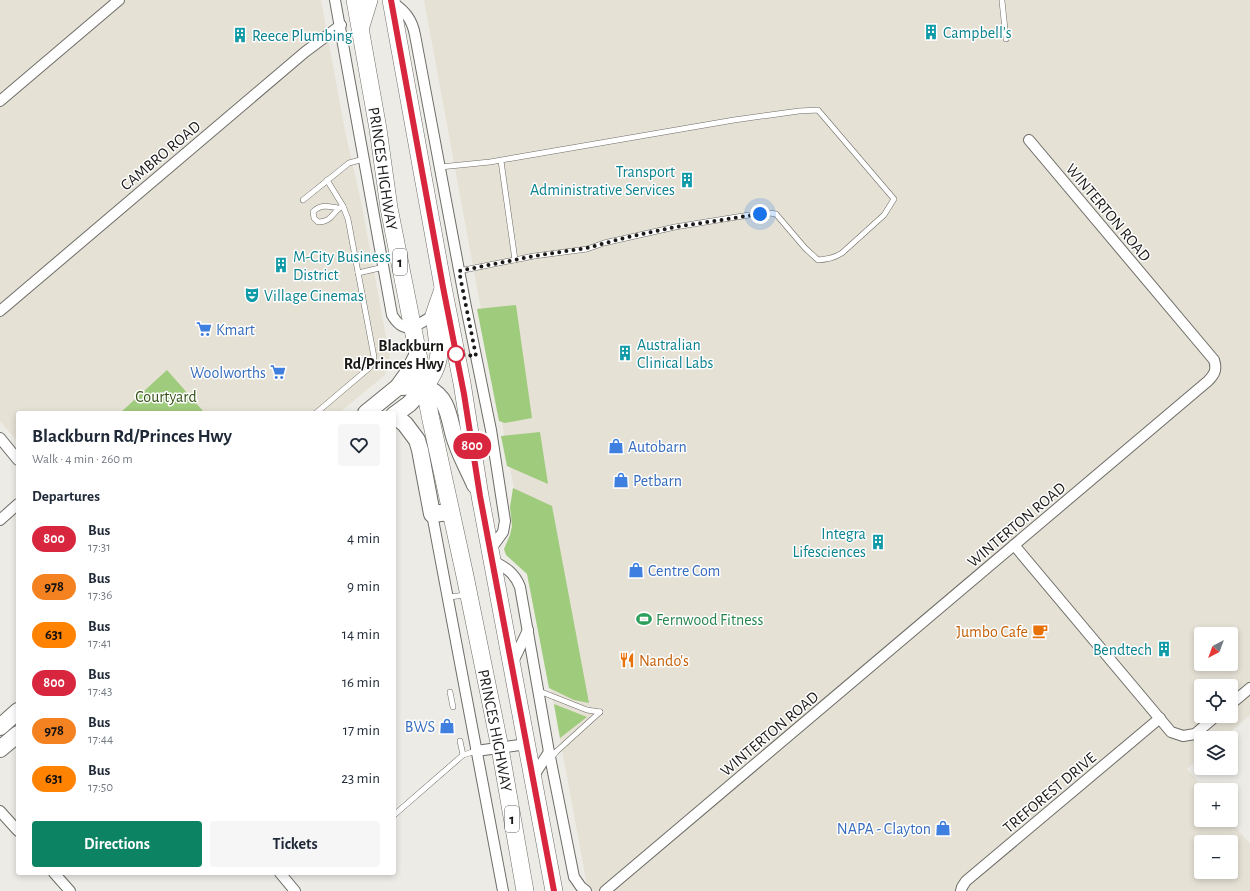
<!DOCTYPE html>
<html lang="en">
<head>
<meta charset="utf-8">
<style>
  :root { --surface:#fff; --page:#f6f6f7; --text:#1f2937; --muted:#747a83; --accent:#0c8362 }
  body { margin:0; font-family:"Alegreya Sans",sans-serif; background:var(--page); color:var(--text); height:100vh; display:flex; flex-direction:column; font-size:15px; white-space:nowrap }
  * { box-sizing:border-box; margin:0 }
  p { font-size:13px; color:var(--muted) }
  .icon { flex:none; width:22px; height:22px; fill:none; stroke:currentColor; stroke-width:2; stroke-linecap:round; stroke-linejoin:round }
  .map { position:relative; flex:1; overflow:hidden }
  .details { position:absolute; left:16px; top:411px; width:380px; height:464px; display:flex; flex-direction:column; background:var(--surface); border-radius:4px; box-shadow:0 2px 6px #0003 }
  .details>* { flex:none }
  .badge { padding:0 8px; border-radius:13px; font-size:14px; line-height:26px }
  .needle { width:26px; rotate:221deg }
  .buttons { position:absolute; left:1194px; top:627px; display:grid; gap:8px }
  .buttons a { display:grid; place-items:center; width:44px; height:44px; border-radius:4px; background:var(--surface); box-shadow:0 2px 6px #0003; font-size:20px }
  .you { position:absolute; width:20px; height:20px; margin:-10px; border:3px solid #fff; border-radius:50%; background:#1a73e8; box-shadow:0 0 0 6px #1a73e833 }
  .map>.badge { position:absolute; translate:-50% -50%; box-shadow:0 0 0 2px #fff }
  h2 { padding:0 16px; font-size:15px; line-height:36px }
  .round { display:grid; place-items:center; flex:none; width:42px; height:42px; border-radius:4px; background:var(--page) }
  .headline { display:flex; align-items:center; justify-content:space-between; height:68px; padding:0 16px }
  h1 { font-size:19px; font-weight:700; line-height:30px }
  .primary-button { display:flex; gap:8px; margin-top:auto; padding:8px 16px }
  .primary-button a { flex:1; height:46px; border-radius:4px; background:var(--accent); color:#fff; font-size:16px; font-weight:700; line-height:46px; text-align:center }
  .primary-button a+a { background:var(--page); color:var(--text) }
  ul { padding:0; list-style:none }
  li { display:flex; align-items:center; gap:12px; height:48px; padding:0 16px }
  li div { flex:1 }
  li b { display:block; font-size:15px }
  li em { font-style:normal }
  li .badge { min-width:44px; font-weight:700; text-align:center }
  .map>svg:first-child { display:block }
</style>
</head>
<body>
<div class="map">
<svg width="1250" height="891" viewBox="0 0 1250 891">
  <rect width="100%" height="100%" fill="#edebe6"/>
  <!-- built -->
  <g fill="#e6e1d5" fill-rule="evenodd">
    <path d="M 0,0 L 321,0 L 345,131 L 361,201 L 390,359 L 385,375 L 339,413 L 18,413 L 18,442 L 0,421 Z"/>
    <path d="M 424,0 L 1250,0 L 1250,715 L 1223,738 L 1201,738 L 1201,757 L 1187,769 L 1205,790 L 1201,790 L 1201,820 L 1230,820 L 1250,844 L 1250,891 L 588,891 ZM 1201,634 L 1231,634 L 1231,664 L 1201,664 ZM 1201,686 L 1231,686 L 1231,716 L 1201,716 ZM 1201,842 L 1231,842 L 1231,872 L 1201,872 Z"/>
  </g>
  <!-- green -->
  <g fill="#9fcb7d">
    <path d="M 516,305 L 532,418 L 505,423 L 499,421 L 477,309 Z"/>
    <path d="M 167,370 L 203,411 L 201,413 L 120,413 Z"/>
    <path d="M 540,432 L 548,484 L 507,466 L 501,436 Z"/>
    <path d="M 513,488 L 552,506 L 589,703 L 574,700 L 549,688 L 527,574 L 506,555 L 504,549 L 510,535 L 512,526 L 510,507 Z"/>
    <path d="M 554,704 L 587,717 L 560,738 Z"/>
  </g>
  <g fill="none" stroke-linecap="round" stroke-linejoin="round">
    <defs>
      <g id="service">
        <path d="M 1002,1 L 1006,39"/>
        <path d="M 501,161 L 515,260"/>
        <path d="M 440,167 L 490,162 L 734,120 L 799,111 L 818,110 L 894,199 L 884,215 L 842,253 C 834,258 828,259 818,260 L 805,248 L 776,214 L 770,213 L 749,215 L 675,227 L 604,243 L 587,249 L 534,256 L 459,271"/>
        <path d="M 303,200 L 349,163 L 364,159"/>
        <path d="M 338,208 C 328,206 320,204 313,212 L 314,218 L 318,222 C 333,222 332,211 343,206"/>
        <path d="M 358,273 L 384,267"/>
        <path d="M 316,413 L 369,368 L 373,362 L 374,357 L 348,219 L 343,206 L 327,180"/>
        <path d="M 449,597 L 466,595"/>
        <path d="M 539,691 L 587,710 L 600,712"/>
        <path d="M 450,692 L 453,707"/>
        <path d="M 460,741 L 463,755"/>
        <path d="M 551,758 L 557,751 L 600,712"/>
        <path d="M 394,815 L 463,755 L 476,751"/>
      </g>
      <g id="minor">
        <path d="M 335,0 L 392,315 C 405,337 417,325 434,315"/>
        <path d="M 392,2 C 405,11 412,19 415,35 L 465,302 L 491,430 L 505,521 L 503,532 L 490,550"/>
        <path d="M 0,101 L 119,0"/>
        <path d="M 0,311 L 305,52 L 341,25"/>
        <path d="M 0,438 L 18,460"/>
        <path d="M 432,514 L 503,891"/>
        <path d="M 0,520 L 18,504"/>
        <path d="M 1014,545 L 1171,732 L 1183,736 L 1195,734 L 1216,716"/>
        <path d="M 493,561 C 505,567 515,573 520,587 L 549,752 L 574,877 L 581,887 L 586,891"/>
        <path d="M 512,664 L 528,630"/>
        <path d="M 1231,704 L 1250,688"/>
        <path d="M 476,751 L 527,744"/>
        <path d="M 533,777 L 549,752"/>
        <path d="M 0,811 L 18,831"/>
        <path d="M 54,873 L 70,891"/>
        <path d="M 280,873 L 295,891"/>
        <path d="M 605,891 L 1208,381 C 1215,374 1217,369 1214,360 L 1029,140"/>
        <path d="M 961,891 L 962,887 L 966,881 L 1160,718"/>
      </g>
      <g id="primary">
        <path d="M 398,387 C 407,387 421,385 429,389 C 450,398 449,424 456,442 C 461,457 469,471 475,485"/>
        <path d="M 366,413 L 398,387 L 408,373 L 418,354"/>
        <path d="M 394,415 L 409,404 L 425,387"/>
        <path d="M 394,417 L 400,420 L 405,424 L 417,440 L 420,450 L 432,514 L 450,512"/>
        <path d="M 0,727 L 18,711"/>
        <path d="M 0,749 L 18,734"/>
      </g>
      <g id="trunk">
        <path id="s1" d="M 355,0 L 378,129 L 389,208 L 431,420 L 465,576 L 500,748 L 525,891"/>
        <path d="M 391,0 L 443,287 L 462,383 L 480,496 L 554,891"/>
        <path d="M 361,26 L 369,0"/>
        <path d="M 425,387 C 432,376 438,367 439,353 L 434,315 L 443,289"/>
      </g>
    </defs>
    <!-- service casing -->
    <use href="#service" stroke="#6d6c67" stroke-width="6"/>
    <!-- minor casing -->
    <use href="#minor" stroke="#6d6c67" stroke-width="12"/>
    <!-- primary casing -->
    <use href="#primary" stroke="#6d6c67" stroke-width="18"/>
    <!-- trunk casing -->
    <use href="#trunk" stroke="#6d6c67" stroke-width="18"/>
    <!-- service -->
    <use href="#service" stroke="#fff" stroke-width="5"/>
    <!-- minor -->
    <use href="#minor" stroke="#fff" stroke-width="10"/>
    <!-- primary -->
    <use href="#primary" stroke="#fff" stroke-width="16"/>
    <!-- trunk -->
    <use href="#trunk" stroke="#fff" stroke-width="17"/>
  </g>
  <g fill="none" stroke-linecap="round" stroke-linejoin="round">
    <defs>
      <path id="line" d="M 391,0 L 443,287 L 464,394 L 480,496 L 554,891"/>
    </defs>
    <!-- line casing -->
    <use href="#line" stroke="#fff" stroke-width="9"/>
    <!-- line -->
    <use href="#line" stroke="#d7263d" stroke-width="6"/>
    <!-- walk -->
    <path stroke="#1b1a19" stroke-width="4" stroke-dasharray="0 7.2" d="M 456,354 L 476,356 L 459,271 L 534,256 L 587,248 L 624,238 L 675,227 L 760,214"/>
  </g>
  <!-- icons -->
  <defs>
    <symbol id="building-bare" viewBox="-9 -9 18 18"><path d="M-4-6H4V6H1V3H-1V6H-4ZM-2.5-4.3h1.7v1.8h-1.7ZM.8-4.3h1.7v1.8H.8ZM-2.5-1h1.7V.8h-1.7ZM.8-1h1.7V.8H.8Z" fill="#0f9aa8" stroke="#fff" stroke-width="2.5" paint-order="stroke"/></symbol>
    <symbol id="theatre-bare" viewBox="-9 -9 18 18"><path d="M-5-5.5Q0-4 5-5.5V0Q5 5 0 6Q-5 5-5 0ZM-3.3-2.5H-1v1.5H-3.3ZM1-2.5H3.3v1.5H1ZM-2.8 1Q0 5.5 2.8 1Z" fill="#0f9aa8" stroke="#fff" stroke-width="2.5" paint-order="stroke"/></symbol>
    <symbol id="supermarket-bare" viewBox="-9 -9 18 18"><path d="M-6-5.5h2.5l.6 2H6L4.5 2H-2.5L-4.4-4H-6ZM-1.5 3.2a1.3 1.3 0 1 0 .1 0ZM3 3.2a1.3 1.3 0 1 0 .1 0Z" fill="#3f7fe0" stroke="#fff" stroke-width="2.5" paint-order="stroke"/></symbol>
    <symbol id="shop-bare" viewBox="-9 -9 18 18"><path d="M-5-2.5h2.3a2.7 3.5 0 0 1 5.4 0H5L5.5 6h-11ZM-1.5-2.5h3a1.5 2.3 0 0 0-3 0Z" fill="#3f7fe0" stroke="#fff" stroke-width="2.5" paint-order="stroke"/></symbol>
    <symbol id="stadium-bare" viewBox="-9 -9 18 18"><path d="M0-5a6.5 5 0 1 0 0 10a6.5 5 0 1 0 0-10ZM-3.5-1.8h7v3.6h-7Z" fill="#2e9e5b" stroke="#fff" stroke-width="2.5" paint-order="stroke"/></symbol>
    <symbol id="cafe-bare" viewBox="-9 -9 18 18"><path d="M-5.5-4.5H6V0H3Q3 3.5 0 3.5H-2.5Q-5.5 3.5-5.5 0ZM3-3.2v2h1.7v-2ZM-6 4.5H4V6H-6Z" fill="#e8710a" stroke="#fff" stroke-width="2.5" paint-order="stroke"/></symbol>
    <symbol id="restaurant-bare" viewBox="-9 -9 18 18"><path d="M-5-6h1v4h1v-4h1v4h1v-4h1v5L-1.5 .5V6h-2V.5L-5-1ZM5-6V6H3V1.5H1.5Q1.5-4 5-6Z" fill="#e8710a" stroke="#fff" stroke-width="2.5" paint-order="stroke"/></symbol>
  </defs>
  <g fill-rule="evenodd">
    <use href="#building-bare" x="920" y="21" width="22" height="22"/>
    <use href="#building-bare" x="229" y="24" width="22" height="22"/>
    <use href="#building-bare" x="676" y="169" width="22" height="22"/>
    <use href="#building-bare" x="270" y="254" width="22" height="22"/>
    <use href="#theatre-bare" x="241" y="284" width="22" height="22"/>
    <use href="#supermarket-bare" x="193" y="318" width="22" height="22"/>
    <use href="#building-bare" x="614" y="342" width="22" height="22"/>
    <use href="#supermarket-bare" x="267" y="361" width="22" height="22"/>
    <use href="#shop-bare" x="605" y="435" width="22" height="22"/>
    <use href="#shop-bare" x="610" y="469" width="22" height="22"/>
    <use href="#building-bare" x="867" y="531" width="22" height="22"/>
    <use href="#shop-bare" x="625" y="559" width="22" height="22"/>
    <use href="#stadium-bare" x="633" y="608" width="22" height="22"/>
    <use href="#cafe-bare" x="1029" y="620" width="22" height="22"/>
    <use href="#building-bare" x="1153" y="638" width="22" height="22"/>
    <use href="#restaurant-bare" x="616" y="649" width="22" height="22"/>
    <use href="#shop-bare" x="436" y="715" width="22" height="22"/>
    <use href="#shop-bare" x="932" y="817" width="22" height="22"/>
  </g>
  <!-- markers -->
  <circle fill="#fff" stroke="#d7263d" stroke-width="2" cx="456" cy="354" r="8"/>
  <g text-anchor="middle" stroke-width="3" stroke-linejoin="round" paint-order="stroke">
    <!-- shield labels -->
    <g fill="#fff" stroke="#5f5f5e" stroke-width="1">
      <rect x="393" y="249" width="14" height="26" rx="3"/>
      <rect x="505" y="806" width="14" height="26" rx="3"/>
    </g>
    <g font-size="15" font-weight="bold" fill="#1b1a19">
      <text x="400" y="267">1</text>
      <text x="512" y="824">1</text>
    </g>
    <!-- culture labels -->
    <g font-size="16" fill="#0d838f" stroke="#fff" text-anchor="start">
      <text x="943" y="38">Campbell's</text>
      <text x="252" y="41">Reece Plumbing</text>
      <text x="675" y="177" text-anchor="end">Transport<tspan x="675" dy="18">Administrative Services</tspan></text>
      <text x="293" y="262">M-City Business<tspan x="293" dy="18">District</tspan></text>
      <text x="264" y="301">Village Cinemas</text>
      <text x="637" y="350">Australian<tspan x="637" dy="18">Clinical Labs</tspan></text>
      <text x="866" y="539" text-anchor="end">Integra<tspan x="866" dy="18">Lifesciences</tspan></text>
      <text x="1152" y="655" text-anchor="end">Bendtech</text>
    </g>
    <!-- street labels -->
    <g font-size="16" fill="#1b1a19" stroke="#fff">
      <text transform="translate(160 155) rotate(-40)" y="6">CAMBRO ROAD</text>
      <text dy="6" stroke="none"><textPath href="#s1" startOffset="171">PRINCES HIGHWAY</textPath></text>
      <text transform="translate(1109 212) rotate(50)" y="6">WINTERTON ROAD</text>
      <text transform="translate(1016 524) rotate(-40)" y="6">WINTERTON ROAD</text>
      <text dy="6" stroke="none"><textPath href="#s1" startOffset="744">PRINCES HIGHWAY</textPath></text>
      <text transform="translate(769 733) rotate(-40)" y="6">WINTERTON ROAD</text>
      <text transform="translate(1049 792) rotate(-40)" y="6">TREFOREST DRIVE</text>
    </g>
    <!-- shop labels -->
    <g font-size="16" fill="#366cbe" stroke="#fff" text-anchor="start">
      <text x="216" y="335">Kmart</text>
      <text x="266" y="378" text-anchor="end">Woolworths</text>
      <text x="628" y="452">Autobarn</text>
      <text x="633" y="486">Petbarn</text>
      <text x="648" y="576">Centre Com</text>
      <text x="435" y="732" text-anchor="end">BWS</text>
      <text x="931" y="834" text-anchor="end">NAPA - Clayton</text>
    </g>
    <!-- stop labels -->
    <g font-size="16" font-weight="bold" fill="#1b1a19" stroke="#fff" text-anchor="end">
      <text x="444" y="351">Blackburn<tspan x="444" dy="18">Rd/Princes Hwy</tspan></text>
    </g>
    <!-- park labels -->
    <g font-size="16" fill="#345215" stroke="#fff">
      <text x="166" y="402">Courtyard</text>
    </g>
    <!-- leisure labels -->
    <g font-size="16" fill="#27864d" stroke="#fff" text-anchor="start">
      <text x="656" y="625">Fernwood Fitness</text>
    </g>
    <!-- food labels -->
    <g font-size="16" fill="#c56008" stroke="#fff" text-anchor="end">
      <text x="1028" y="637">Jumbo Cafe</text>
      <text x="639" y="666" text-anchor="start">Nando's</text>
    </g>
  </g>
</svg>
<div class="buttons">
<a><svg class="needle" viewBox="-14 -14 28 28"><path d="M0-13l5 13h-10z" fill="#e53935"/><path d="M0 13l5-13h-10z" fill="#747a83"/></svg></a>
<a><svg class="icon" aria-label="locate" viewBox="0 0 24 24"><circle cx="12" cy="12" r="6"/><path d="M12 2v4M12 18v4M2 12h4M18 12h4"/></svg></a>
<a><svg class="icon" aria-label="layers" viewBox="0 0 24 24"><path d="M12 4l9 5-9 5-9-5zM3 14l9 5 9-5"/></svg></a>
<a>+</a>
<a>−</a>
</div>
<div class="you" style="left:760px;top:214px"></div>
<b class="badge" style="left:472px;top:446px;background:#d7263d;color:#fff">800</b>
<section class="details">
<div class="headline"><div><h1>Blackburn Rd/Princes Hwy</h1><p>Walk · 4 min · 260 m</p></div><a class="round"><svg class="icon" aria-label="heart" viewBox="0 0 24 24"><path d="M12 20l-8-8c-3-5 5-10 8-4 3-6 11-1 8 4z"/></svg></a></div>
<h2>Departures</h2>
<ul>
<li><span class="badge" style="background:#d7263d;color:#fff">800</span><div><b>Bus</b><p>17:31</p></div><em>4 min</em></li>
<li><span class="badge" style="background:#f58220;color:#111">978</span><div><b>Bus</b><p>17:36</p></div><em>9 min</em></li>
<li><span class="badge" style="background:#ff8200;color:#111">631</span><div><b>Bus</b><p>17:41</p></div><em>14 min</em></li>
<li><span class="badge" style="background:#d7263d;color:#fff">800</span><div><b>Bus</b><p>17:43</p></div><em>16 min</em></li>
<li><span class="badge" style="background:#f58220;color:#111">978</span><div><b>Bus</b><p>17:44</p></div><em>17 min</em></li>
<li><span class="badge" style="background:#ff8200;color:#111">631</span><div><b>Bus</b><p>17:50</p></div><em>23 min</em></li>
</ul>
<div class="primary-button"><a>Directions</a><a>Tickets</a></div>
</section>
</div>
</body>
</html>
